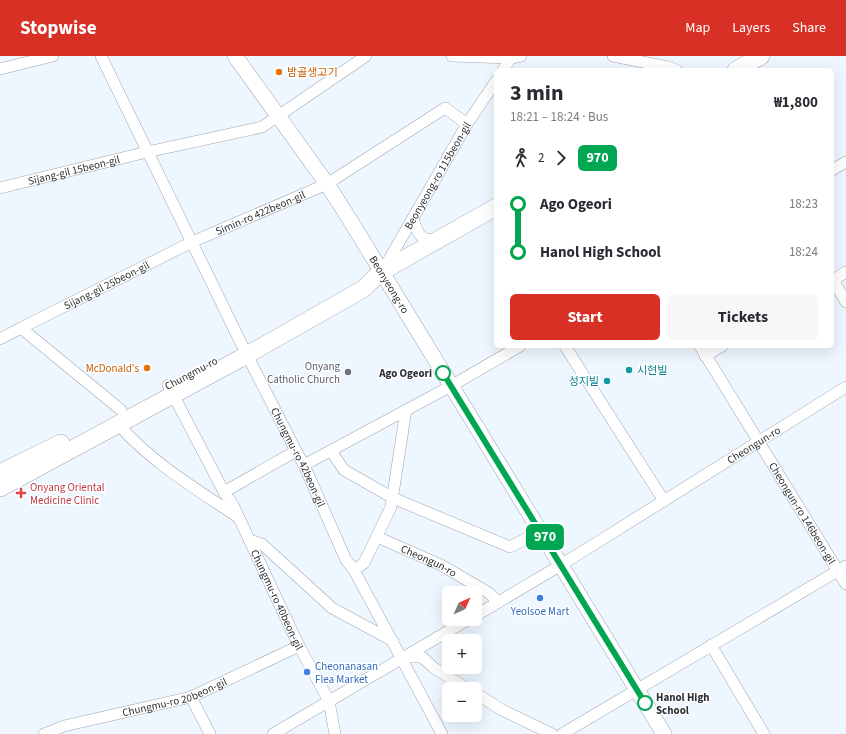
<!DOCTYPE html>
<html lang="en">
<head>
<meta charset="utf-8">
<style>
  :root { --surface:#fff; --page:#f7f7f7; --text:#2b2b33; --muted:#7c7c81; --accent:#d93025 }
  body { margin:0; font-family:"Source Sans 3","Noto Sans KR",sans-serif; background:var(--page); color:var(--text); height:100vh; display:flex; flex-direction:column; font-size:15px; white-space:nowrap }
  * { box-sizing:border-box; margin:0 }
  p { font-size:13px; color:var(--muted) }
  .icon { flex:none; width:22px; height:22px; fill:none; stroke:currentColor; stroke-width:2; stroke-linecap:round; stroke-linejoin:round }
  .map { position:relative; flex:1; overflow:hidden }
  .side { position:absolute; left:494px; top:12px; width:340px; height:280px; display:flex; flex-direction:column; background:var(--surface); border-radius:6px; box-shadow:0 4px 16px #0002 }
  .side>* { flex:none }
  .badge { padding:0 8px; border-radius:6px; font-size:14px; line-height:26px }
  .needle { width:26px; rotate:45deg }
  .controls { position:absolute; left:442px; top:530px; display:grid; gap:8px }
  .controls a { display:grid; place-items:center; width:40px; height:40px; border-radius:6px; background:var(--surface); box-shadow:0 4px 16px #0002; font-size:20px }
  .map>.badge { position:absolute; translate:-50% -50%; box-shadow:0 0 0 2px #fff }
  .legs { display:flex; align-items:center; gap:6px; height:44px; padding:0 16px; font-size:13px }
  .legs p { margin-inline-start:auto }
  .head { display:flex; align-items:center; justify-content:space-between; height:68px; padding:0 16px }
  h1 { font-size:22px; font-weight:700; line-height:30px }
  .button { display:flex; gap:8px; margin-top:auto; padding:8px 16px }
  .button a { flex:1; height:46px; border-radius:6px; background:var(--accent); color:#fff; font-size:16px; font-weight:700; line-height:46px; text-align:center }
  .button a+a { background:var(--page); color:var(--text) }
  ul { padding:0 16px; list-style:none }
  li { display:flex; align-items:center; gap:14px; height:48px; font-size:15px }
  li i { display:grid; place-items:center; width:6px; height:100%; margin:0 5px; background:currentColor }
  li i::after { content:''; width:10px; height:10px; margin:-5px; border:3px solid; border-radius:50%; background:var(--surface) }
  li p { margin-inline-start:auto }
  li:first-child i { background:linear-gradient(#0000 50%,currentColor 0) }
  li:last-child i { background:linear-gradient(currentColor 50%,#0000 0) }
  header { display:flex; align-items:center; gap:24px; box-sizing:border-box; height:56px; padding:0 20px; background:var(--accent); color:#fff }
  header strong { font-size:19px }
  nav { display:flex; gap:22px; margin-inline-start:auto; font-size:14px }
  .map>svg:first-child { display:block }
</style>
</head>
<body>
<header>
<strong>Stopwise</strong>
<nav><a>Map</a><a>Layers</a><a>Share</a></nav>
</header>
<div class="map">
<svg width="846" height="678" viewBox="0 0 846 678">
  <rect width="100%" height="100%" fill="#eef7ff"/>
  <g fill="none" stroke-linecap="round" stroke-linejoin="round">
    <defs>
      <g id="street">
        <path id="s1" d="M 101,0 L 242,289 L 296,395 L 304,409 L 346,504 L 354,514 L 442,678"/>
        <path d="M 452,0 L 511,2 L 521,0"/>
        <path d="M 613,0 L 668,11 L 676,14"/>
        <path d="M 0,13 L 53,0"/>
        <path d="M 503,14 L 511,2"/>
        <path d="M 832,114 L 846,106"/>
        <path id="s2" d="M 0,132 L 147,96 L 262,71 L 366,0"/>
        <path d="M 413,162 C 417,177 421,187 438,183"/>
        <path id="s3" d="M 383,214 L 467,68 L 496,25"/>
        <path d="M 832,222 L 846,246"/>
        <path d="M 832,225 L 846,216"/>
        <path d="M 0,283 L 21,272"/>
        <path d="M 565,290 L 664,445"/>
        <path id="s4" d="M 700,290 L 846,528"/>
        <path d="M 705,300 L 722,290"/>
        <path id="s5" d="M 168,329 L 224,436 L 233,449 L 299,590 L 329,645 L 335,678"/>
        <path id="s6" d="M 121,354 L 21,272 L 192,186 L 327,128 L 445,52 L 467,68"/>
        <path d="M 118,368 C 152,407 196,433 238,461"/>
        <path d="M 331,395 L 344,414 L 393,442 L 510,491 L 541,475"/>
        <path d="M 304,409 L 451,330 L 520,290"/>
        <path d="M 224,436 L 296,395"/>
        <path id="s7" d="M 377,481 L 441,509 L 489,537 L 498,546"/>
        <path d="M 249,484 L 262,488 L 332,552 L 393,585"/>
        <path d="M 354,514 L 364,507 L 391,451 L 406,354"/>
        <path id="s8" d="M 475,560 L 561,509 L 846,331"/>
        <path d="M 711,589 L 764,678"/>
        <path d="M 405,601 L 422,601 L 434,612 L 468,633"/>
        <path d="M 475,637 L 502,654 L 552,678"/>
        <path d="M 191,641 L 210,678"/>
        <path id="s9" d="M 44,678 L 64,670 L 191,641 L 299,590"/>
        <path d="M 273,678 L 469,563"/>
        <path d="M 562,678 L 846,510"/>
      </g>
      <g id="secondary">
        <path id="s10" d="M 235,0 L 327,128 L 350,164 L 664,678"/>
      </g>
      <g id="primary">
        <path d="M 736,14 L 761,0"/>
        <path d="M 0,417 L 61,387"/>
        <path d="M 0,432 L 247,299 L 363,233 L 381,216 L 496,151"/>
      </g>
    </defs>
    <!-- street casing -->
    <use href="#street" stroke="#9ea6ae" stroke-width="12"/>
    <!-- secondary casing -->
    <use href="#secondary" stroke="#9ea6ae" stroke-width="16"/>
    <!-- primary casing -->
    <use href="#primary" stroke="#9ea6ae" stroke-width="18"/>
    <!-- street -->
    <use href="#street" stroke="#fff" stroke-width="11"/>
    <!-- secondary -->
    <use href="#secondary" stroke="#fff" stroke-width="15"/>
    <!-- primary -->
    <use href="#primary" stroke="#fff" stroke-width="17"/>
  </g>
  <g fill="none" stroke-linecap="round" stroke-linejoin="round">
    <defs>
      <path id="line-1" d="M 443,317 L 645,647"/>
    </defs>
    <!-- line-1 casing -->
    <use href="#line-1" stroke="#fff" stroke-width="9"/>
    <!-- line-1 -->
    <use href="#line-1" stroke="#00a651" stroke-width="6"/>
  </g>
  <!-- markers -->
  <g fill="#e8710a" stroke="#fff" stroke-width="1.5">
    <circle cx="279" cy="16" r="4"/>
    <circle cx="147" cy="312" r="4"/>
  </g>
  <g fill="#0f9aa8" stroke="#fff" stroke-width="1.5">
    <circle cx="629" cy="314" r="4"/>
    <circle cx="607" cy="325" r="4"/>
  </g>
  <circle fill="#6b7280" stroke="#fff" stroke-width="1.5" cx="348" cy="316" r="4"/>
  <g fill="#fff" stroke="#00a651" stroke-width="2">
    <circle cx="443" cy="317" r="7"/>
    <circle cx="645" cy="647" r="7"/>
  </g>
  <path fill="#e0444e" stroke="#fff" stroke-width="1.5" d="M19 431h4v4h4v4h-4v4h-4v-4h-4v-4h4z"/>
  <g fill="#3f7fe0" stroke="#fff" stroke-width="1.5">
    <circle cx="540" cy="542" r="4"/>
    <circle cx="307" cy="616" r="4"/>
  </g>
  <g text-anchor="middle" stroke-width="3" stroke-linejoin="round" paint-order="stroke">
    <!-- food labels -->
    <g font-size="11" fill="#c56008" stroke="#fff" text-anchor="start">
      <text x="287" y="20">밤골생고기</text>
      <text x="139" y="316" text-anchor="end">McDonald's</text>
    </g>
    <!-- street labels -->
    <g font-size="11" fill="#2e3134" stroke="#fff">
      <text dy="4" stroke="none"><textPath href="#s2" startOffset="76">Sijang-gil 15beon-gil</textPath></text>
      <text dy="4" stroke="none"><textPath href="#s3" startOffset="109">Beonyeong-ro 115beon-gil</textPath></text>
      <text dy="4" stroke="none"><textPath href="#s6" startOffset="395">Simin-ro 422beon-gil</textPath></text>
      <text dy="4" stroke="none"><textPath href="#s6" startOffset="225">Sijang-gil 25beon-gil</textPath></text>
      <text dy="4" stroke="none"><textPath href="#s10" startOffset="276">Beonyeong-ro</textPath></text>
      <text transform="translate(191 317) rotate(-28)" y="4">Chungmu-ro</text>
      <text dy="4" stroke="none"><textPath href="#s8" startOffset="327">Cheongun-ro</textPath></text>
      <text dy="4" stroke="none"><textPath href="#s1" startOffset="447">Chungmu-ro 42beon-gil</textPath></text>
      <text dy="4" stroke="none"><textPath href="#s4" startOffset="196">Cheongun-ro 146beon-gil</textPath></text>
      <text dy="4" stroke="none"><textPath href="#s7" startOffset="57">Cheongun-ro</textPath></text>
      <text dy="4" stroke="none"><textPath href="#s5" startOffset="241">Chungmu-ro 40beon-gil</textPath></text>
      <text dy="4" stroke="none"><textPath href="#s9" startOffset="136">Chungmu-ro 20beon-gil</textPath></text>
    </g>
    <!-- worship labels -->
    <g font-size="11" fill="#5b616d" stroke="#fff" text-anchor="end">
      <text x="340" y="314">Onyang<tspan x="340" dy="13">Catholic Church</tspan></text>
    </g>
    <!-- culture labels -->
    <g font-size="11" fill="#0d838f" stroke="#fff" text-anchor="start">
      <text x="637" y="318">시현빌</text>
      <text x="599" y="329" text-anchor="end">성지빌</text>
    </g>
    <!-- stop labels -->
    <g font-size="11" font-weight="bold" fill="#2e3134" stroke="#fff" text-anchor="end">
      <text x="432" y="321">Ago Ogeori</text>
      <text x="656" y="645" text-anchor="start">Hanol High<tspan x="656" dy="13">School</tspan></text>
    </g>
    <!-- health labels -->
    <g font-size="11" fill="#be3a42" stroke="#fff" text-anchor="start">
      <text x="30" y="435">Onyang Oriental<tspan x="30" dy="13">Medicine Clinic</tspan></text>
    </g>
    <!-- shop labels -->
    <g font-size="11" fill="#366cbe" stroke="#fff">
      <text x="540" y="559">Yeolsoe Mart</text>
      <text x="315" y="614" text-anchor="start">Cheonanasan<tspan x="315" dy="13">Flea Market</tspan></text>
    </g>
  </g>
</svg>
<div class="controls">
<a><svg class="needle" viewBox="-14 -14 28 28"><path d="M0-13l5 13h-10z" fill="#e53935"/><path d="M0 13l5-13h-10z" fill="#7c7c81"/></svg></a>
<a>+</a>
<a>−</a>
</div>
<b class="badge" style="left:545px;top:481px;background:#00a651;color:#fff">970</b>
<section class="side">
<div class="head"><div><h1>3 min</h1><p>18:21 – 18:24 · Bus</p></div><b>₩1,800</b></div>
<div class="legs"><svg class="icon" aria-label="walk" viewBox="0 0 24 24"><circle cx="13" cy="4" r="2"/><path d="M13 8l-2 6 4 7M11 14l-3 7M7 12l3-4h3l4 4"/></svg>2<svg class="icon" aria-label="forward" viewBox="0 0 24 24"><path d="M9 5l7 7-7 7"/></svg><b class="badge" style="background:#00a651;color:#fff">970</b></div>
<ul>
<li><i style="color:#00a651"></i><b>Ago Ogeori</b><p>18:23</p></li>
<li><i style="color:#00a651"></i><b>Hanol High School</b><p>18:24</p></li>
</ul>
<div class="button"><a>Start</a><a>Tickets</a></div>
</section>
</div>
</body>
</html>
